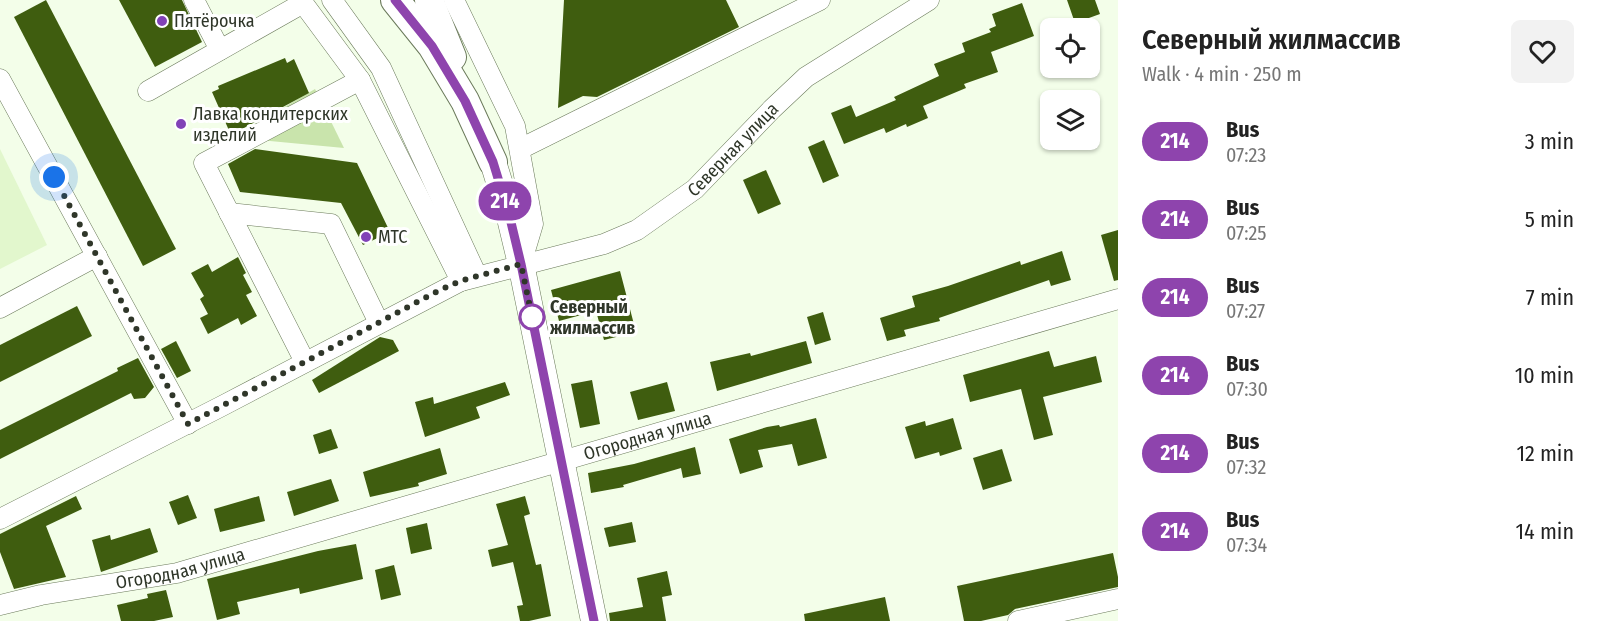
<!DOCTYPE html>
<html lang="en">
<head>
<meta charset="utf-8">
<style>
  :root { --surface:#fff; --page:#f2f2f2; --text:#222; --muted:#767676 }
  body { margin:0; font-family:"Fira Sans Condensed",sans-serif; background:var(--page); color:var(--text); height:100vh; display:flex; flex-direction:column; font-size:22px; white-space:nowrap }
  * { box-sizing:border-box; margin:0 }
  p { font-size:20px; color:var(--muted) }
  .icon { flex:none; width:33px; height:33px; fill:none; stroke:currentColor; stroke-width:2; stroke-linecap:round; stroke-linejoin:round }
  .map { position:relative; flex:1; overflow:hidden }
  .details { display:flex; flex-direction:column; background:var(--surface); width:480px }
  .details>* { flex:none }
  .badge { padding:0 12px; border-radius:20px; font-size:21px; line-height:39px }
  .tools { position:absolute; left:1040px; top:18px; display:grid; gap:12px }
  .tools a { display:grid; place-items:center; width:60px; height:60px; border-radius:9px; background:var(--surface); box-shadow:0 2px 4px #0004; font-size:30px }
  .you { position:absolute; width:30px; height:30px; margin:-15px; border:4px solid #fff; border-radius:50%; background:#1a73e8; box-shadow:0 0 0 9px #1a73e833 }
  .map>.badge { position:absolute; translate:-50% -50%; box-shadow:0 0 0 3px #fff }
  .round { display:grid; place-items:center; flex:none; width:63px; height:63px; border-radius:9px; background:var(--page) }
  .summary { display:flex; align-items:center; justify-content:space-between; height:102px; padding:0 24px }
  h1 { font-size:28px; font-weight:600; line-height:45px }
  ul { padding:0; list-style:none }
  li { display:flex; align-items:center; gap:18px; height:78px; padding:0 24px }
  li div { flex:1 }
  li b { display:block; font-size:22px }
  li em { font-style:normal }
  li .badge { min-width:66px; font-weight:700; text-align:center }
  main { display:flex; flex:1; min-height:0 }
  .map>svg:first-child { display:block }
</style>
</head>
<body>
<main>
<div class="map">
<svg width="1118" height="621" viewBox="0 0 1118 621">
  <rect width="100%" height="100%" fill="#f3fee9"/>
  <!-- built -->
  <path fill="#e2f7cd" d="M 0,149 L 47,245 L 0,269 Z"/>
  <!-- green -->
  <path fill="#c9e4ac" d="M 315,89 L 344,148 L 249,139 L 245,130 Z"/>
  <!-- building -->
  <g fill="#3f5d0f">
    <path d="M 46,0 L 176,249 L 143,266 L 14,17 Z"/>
    <path d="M 119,0 L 182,0 L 202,42 L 155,67 Z"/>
    <path d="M 564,0 L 726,0 L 739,27 L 597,97 L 583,96 L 558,108 Z"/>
    <path d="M 1067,0 L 1095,0 L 1100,14 L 1075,23 Z"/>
    <path d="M 1022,3 L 1034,36 L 991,52 L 998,72 L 964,84 L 966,88 L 923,106 L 928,118 L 907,127 L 906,124 L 886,133 L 884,128 L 844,144 L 831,113 L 851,105 L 856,117 L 896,100 L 894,97 L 939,76 L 934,64 L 965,52 L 962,43 L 991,32 L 989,29 L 996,26 L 992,14 Z"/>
    <path d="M 285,58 L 287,63 L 294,59 L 309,93 L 231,135 L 212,92 L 219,89 L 218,86 Z"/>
    <path d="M 824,140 L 839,176 L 823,183 L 808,147 Z"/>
    <path d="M 255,149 L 357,163 L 390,232 L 363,245 L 341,203 L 240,192 L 228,164 Z"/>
    <path d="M 766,170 L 781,204 L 758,214 L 743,180 Z"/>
    <path d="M 1118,230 L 1118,280 L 1114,281 L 1101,235 Z"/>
    <path d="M 1062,251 L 1071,280 L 1051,286 L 1049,280 L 939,318 L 940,321 L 904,330 L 906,336 L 887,341 L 880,318 L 915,307 L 912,296 L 948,286 L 1020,261 L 1021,265 Z"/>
    <path d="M 238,257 L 246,273 L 243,275 L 252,292 L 246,295 L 257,316 L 241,325 L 238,318 L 208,334 L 200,318 L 208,314 L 200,299 L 204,296 L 191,273 L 208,264 L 212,272 Z"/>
    <path d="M 620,271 L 636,332 L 604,340 L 596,311 L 559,321 L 551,290 Z"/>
    <path d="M 77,306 L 92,336 L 0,382 L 0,345 Z"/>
    <path d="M 823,312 L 831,340 L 815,345 L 807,317 Z"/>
    <path d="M 380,337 L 393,340 L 399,351 L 319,393 L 312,380 Z"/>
    <path d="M 176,341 L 191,371 L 177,378 L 161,349 Z"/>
    <path d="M 806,341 L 812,363 L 717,391 L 710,362 L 750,353 L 751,356 Z"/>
    <path d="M 1049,351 L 1054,367 L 1096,356 L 1102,382 L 1043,397 L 1053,435 L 1034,440 L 1021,389 L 970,402 L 963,375 Z"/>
    <path d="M 138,358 L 154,387 L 145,398 L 134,399 L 131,393 L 0,459 L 0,430 L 118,371 L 117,368 Z"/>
    <path d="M 592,380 L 600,424 L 580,428 L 571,384 Z"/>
    <path d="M 505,382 L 510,395 L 476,407 L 480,418 L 425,437 L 415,402 L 433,397 L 434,404 Z"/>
    <path d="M 667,382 L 675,411 L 638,420 L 630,392 Z"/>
    <path d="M 816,418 L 827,458 L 798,466 L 792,444 L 758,450 L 763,467 L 740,474 L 729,439 L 767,427 L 779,425 L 780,427 Z"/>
    <path d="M 953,418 L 962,449 L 940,456 L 939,452 L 915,459 L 905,427 L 925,421 L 926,426 Z"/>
    <path d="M 331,429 L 338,448 L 319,454 L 313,435 Z"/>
    <path d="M 695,447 L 701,474 L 683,478 L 681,468 L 623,485 L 624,487 L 591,493 L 588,473 L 634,464 Z"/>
    <path d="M 440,448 L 447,474 L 418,483 L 419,486 L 370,497 L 363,472 Z"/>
    <path d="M 1002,449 L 1012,481 L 983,490 L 973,458 Z"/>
    <path d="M 331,479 L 339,501 L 294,516 L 287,492 Z"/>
    <path d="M 188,495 L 197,518 L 178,525 L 169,502 Z"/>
    <path d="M 76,496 L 82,509 L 46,526 L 66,577 L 14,589 L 0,552 L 0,534 Z"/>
    <path d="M 259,496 L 265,521 L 220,532 L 214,509 Z"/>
    <path d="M 525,496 L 530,514 L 524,516 L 536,565 L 541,564 L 551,616 L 529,621 L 520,621 L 517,606 L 523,605 L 513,562 L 492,567 L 488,550 L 508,545 L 496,504 Z"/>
    <path d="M 632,522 L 636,542 L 609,547 L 604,528 Z"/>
    <path d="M 427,523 L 432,549 L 411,554 L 406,528 Z"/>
    <path d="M 150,528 L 158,552 L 101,572 L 92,540 L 110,535 L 111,540 Z"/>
    <path d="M 356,544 L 363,579 L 300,594 L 299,588 L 237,602 L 240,614 L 217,620 L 207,579 L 318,551 Z"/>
    <path d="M 1113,553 L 1118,577 L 1118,587 L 1015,609 L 1008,615 L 981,621 L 964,621 L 957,586 Z"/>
    <path d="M 394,565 L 401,595 L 381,600 L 375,570 Z"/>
    <path d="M 667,571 L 672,595 L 662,597 L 666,621 L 610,621 L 609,613 L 643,607 L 637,578 Z"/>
    <path d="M 166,590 L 173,617 L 154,621 L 121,621 L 117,605 L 148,598 L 147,594 Z"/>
    <path d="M 885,597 L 890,621 L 805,621 L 804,614 Z"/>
  </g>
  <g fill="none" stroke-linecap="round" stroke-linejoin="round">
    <defs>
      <g id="minor">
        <path d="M 194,0 L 220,50"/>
        <path d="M 332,0 L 381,68 L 477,276"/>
        <path d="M 454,0 L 515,126 L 533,224 L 521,264"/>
        <path d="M 0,79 L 188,424"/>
        <path d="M 148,91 L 303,3 L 360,80 L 461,281"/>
        <path d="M 520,149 L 820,0"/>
        <path d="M 229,213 L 331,224 L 379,323"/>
        <path d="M 0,308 L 97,256"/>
        <path d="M 305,362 L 204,163 L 360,80"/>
        <path id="s1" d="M 0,519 L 220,407 L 461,281 L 604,244 L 637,230 L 695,189 L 772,109 L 806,77 L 929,0"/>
        <path id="s2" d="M 0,605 L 41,595 L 177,573 L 1118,299"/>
        <path d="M 1018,621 L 1118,599"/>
      </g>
      <path id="major" d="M 493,162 L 509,214 L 521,264 L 594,621"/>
      <g id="highway">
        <path d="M 395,0 L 432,46 L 465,101 L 493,162"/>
        <path d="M 429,0 L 452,57"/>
      </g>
    </defs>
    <!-- minor casing -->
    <use href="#minor" stroke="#6b7a5b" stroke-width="21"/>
    <!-- major casing -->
    <use href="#major" stroke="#6b7a5b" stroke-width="27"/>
    <!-- highway casing -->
    <use href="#highway" stroke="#6b7a5b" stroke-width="30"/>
    <!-- minor -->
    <use href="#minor" stroke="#fff" stroke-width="20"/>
    <!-- major -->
    <use href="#major" stroke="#fff" stroke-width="26"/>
    <!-- highway -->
    <use href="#highway" stroke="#fff" stroke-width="28"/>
  </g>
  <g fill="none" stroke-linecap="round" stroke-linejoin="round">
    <defs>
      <path id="line" d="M 395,0 L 432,46 L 465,101 L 493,162 L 509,214 L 521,264 L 594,621"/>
    </defs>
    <!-- line casing -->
    <use href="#line" stroke="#fff" stroke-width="14"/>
    <!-- line -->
    <use href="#line" stroke="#8e44ad" stroke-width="9"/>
    <!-- walk -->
    <path stroke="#2f3629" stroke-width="6" stroke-dasharray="0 10.8" d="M 54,177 L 188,424 L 438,291 L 460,281 L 521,264 L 532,317"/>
  </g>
  <!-- markers -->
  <g fill="#8142b7" stroke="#fff" stroke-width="2">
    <circle cx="162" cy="21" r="6"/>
    <circle cx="181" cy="124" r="6"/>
    <circle cx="366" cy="237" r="6"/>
  </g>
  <circle fill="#fff" stroke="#8e44ad" stroke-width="3" cx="532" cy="317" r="12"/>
  <g text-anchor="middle" stroke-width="6" stroke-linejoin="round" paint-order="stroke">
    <!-- poi labels -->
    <g font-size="18" fill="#2f3629" stroke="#fff" text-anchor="start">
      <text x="174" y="27">Пятёрочка</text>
      <text x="193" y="120">Лавка кондитерских<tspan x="193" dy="21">изделий</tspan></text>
      <text x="378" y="243">МТС</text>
    </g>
    <!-- street labels -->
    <g font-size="18" fill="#2f3629" stroke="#fff">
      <text dy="6" stroke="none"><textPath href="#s1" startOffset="828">Северная улица</textPath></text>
      <text dy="6" stroke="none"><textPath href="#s2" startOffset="670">Огородная улица</textPath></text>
      <text dy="6" stroke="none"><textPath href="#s2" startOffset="184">Огородная улица</textPath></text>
    </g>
    <!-- stop labels -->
    <g font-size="18" font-weight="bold" fill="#2f3629" stroke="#fff" text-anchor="start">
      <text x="550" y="313">Северный<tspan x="550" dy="21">жилмассив</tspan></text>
    </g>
  </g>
</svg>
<div class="tools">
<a><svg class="icon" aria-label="locate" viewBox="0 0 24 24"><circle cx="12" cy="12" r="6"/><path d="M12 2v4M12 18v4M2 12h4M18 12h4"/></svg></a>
<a><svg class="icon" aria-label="layers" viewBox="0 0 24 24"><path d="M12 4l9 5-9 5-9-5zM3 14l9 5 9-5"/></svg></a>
</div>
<div class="you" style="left:54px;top:177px"></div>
<b class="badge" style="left:505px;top:201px;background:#8e44ad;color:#fff">214</b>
</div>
<section class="details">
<div class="summary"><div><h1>Северный жилмассив</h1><p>Walk · 4 min · 250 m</p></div><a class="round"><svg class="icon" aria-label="heart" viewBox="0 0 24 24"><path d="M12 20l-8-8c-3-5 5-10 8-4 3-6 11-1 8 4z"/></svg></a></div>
<ul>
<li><span class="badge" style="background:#8e44ad;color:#fff">214</span><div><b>Bus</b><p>07:23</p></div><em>3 min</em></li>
<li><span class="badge" style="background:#8e44ad;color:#fff">214</span><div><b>Bus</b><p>07:25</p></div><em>5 min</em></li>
<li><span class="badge" style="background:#8e44ad;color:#fff">214</span><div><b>Bus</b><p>07:27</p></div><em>7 min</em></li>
<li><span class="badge" style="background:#8e44ad;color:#fff">214</span><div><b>Bus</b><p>07:30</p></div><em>10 min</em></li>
<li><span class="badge" style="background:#8e44ad;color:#fff">214</span><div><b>Bus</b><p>07:32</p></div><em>12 min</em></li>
<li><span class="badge" style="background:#8e44ad;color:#fff">214</span><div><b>Bus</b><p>07:34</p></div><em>14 min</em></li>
</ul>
</section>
</main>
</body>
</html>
